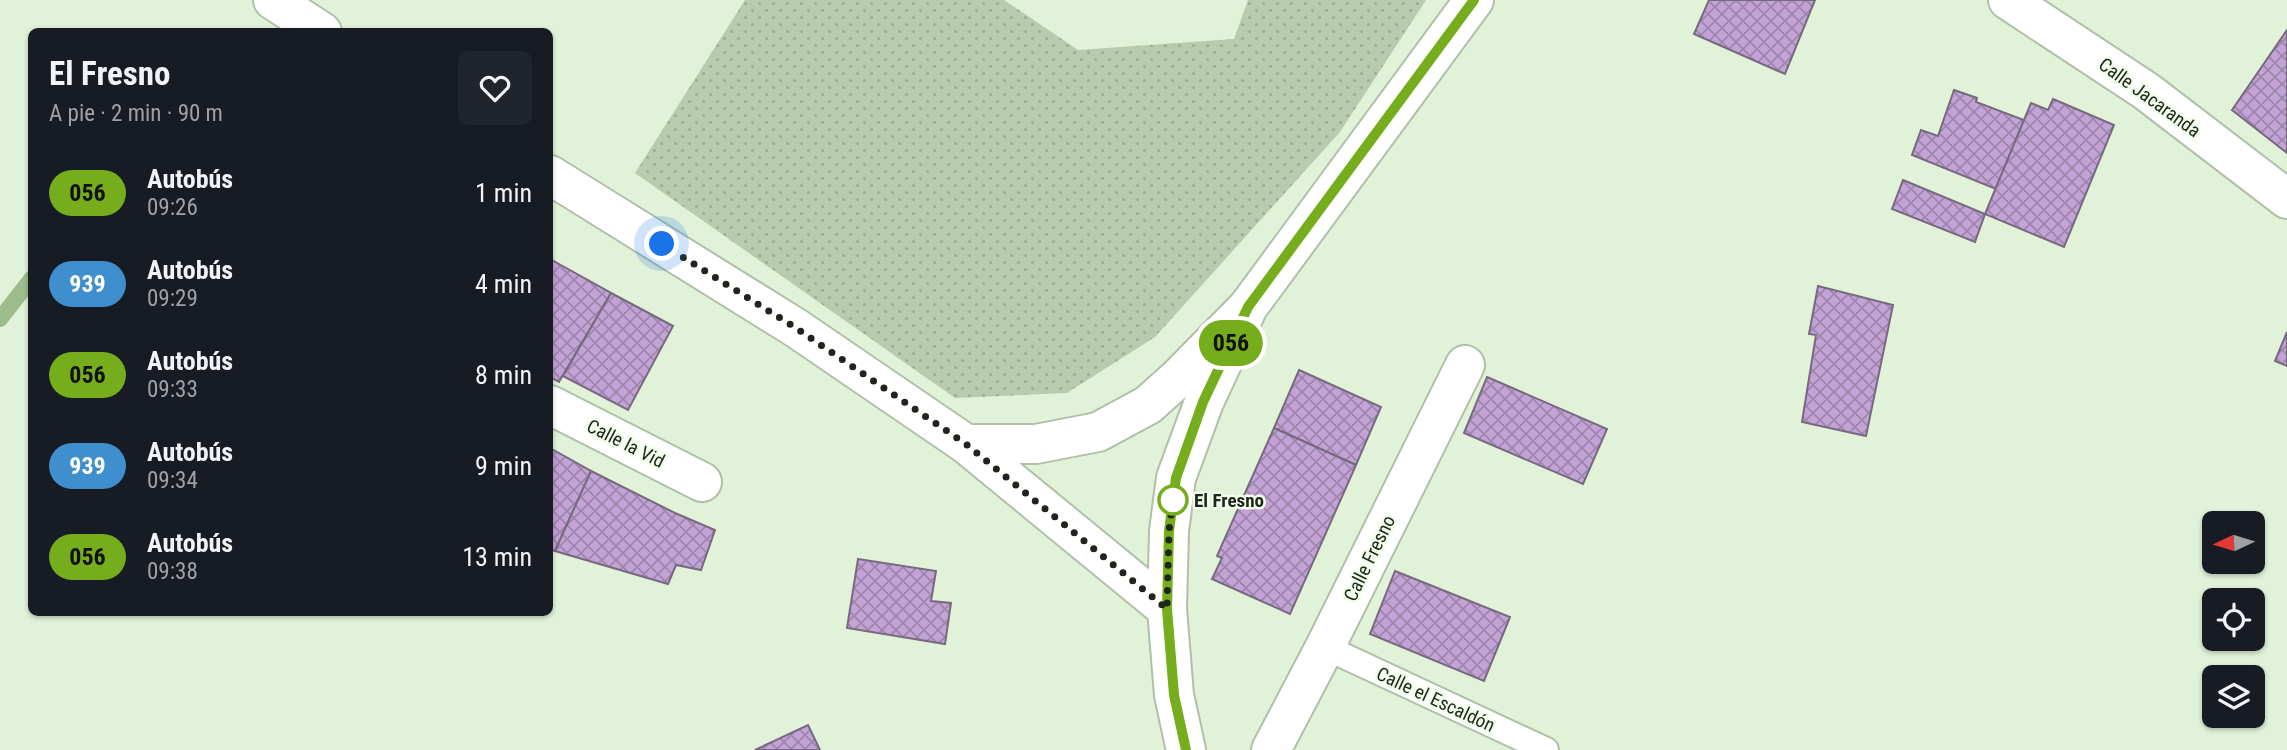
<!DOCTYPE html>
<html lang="es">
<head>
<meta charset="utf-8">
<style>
  :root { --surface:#171b24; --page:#20242c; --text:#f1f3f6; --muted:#9ea1a6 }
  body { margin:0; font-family:"Roboto Condensed",sans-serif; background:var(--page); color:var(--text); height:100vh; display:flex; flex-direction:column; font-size:26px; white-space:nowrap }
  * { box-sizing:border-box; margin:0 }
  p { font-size:23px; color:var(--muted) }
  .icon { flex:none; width:38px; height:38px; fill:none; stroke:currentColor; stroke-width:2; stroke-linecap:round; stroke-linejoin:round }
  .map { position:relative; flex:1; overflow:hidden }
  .drawer { position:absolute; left:28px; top:28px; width:525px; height:588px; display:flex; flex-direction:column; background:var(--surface); border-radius:10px; box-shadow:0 2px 5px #0004 }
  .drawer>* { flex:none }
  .badge { padding:0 14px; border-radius:23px; font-size:24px; line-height:46px }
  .needle { width:46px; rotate:266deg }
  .tools { position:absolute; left:2202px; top:511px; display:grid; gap:14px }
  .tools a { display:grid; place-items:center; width:63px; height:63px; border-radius:10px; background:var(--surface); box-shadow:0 2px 5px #0004; font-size:35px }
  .you { position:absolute; width:35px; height:35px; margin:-18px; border:5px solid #fff; border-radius:50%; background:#1a73e8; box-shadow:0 0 0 10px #1a73e833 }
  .map>.badge { position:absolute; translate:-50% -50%; box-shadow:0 0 0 4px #fff }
  .round { display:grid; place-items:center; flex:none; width:74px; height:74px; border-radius:10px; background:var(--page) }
  .summary { display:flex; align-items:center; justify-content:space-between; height:119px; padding:0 21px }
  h1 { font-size:33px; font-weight:700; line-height:52px }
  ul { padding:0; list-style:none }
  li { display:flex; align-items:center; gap:21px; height:91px; padding:0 21px }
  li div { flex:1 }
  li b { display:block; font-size:26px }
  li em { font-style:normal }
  li .badge { min-width:77px; font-weight:700; text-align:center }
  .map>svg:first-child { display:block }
</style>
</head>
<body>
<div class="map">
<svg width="2287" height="750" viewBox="0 0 2287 750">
  <defs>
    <pattern id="grass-dots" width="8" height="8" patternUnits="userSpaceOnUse" patternTransform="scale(1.75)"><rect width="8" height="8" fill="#b7ccac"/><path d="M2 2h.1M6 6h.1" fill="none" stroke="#9daf93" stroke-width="1.8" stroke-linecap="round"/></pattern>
    <pattern id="building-cross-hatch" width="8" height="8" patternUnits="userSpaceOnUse" patternTransform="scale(1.75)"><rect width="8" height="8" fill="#c3a3d5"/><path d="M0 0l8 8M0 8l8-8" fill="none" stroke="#9e85ac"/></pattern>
  </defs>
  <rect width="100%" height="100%" fill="#e2f2d9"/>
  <!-- grass -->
  <path fill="url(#grass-dots)" d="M 745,0 L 1004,0 L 1078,50 L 1234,39 L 1248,0 L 1426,0 L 1340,132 L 1155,337 L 1067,393 L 955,398 L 635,173 Z"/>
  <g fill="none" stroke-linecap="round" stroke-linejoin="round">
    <!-- stream -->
    <path stroke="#9cbd8b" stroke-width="16" d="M 0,319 L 32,278"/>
  </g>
  <!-- building -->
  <g fill="url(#building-cross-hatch)" stroke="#77697f" stroke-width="2">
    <path d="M 1709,0 L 1815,0 L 1785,74 L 1694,34 Z"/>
    <path d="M 2287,30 L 2287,153 L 2232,110 Z"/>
    <path d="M 1954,90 L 1977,98 L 1976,102 L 2024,120 L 1996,189 L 1912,155 L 1921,130 L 1938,136 Z"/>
    <path d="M 2053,99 L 2114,125 L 2064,247 L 1985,214 L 2031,103 L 2048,110 Z"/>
    <path d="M 1903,180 L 1985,214 L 1975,242 L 1892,209 Z"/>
    <path d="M 550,259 L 611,293 L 559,382 L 550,377 Z"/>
    <path d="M 1818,286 L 1893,305 L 1866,436 L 1802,422 L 1816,335 L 1809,334 Z"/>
    <path d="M 611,293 L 673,326 L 628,410 L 563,376 Z"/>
    <path d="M 2287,332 L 2287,366 L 2275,361 Z"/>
    <path d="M 1299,370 L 1381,407 L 1356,465 L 1274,428 Z"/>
    <path d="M 1487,377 L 1607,429 L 1583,484 L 1464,433 Z"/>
    <path d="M 1274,428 L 1356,465 L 1290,614 L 1212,579 L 1222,558 L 1217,556 Z"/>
    <path d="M 550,448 L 591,471 L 555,551 L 550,549 Z"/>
    <path d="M 591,471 L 675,513 L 715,530 L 701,570 L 676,565 L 668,584 L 555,551 Z"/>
    <path d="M 858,559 L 936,571 L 931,601 L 951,603 L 945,644 L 847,628 Z"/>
    <path d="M 1395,571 L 1510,617 L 1484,681 L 1370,634 Z"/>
    <path d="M 808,725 L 820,750 L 755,750 Z"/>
  </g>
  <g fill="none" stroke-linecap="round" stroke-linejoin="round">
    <defs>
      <path id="service" d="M 1325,647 L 1546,750"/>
      <g id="minor">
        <path d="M 273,0 L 322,32"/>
        <path d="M 2008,0 L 2146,91 L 2287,199"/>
        <path d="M 550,175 L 796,328 L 966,444 L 1167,609"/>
        <path d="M 550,405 L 702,482"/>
        <path d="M 966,444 L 1036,444 L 1098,432 L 1148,405 L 1177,379 L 1246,309"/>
        <path d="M 1271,750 L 1325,647 L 1465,365"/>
      </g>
      <path id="secondary" d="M 1186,750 L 1174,695 L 1167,609 L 1169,531 L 1176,478 L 1204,402 L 1248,307 L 1474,0"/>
    </defs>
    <!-- service casing -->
    <use href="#service" stroke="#b0c0a8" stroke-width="28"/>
    <!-- minor casing -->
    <use href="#minor" stroke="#b0c0a8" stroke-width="42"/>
    <!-- secondary casing -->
    <use href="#secondary" stroke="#b0c0a8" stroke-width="42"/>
    <!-- service -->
    <use href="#service" stroke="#fff" stroke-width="24"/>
    <!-- minor -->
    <use href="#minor" stroke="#fff" stroke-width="38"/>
    <!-- secondary -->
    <use href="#secondary" stroke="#fff" stroke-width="38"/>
  </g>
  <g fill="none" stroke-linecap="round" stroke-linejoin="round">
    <defs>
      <path id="line" d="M 1186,750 L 1174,695 L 1167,609 L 1169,531 L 1176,478 L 1203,402 L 1248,307 L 1474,0"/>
    </defs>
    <!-- line casing -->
    <use href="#line" stroke="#fff" stroke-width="16"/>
    <!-- line -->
    <use href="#line" stroke="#75ad1c" stroke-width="10"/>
    <!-- walk -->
    <path stroke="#1f251c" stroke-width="7" stroke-dasharray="0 12.6" d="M 662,244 L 796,328 L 966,444 L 1167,609 L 1169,531 L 1173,500"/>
  </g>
  <!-- markers -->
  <circle fill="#fff" stroke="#75ad1c" stroke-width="3.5" cx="1173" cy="500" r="14"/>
  <g text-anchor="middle" stroke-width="5" stroke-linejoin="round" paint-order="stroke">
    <!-- street labels -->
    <g font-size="19" fill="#1f251c" stroke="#f1feea">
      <text transform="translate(2150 97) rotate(36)" y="7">Calle Jacaranda</text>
      <text transform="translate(626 443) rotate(27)" y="7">Calle la Vid</text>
      <text transform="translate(1369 558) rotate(-64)" y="7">Calle Fresno</text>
      <text transform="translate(1436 699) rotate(25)" y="7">Calle el Escaldón</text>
    </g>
    <!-- stop labels -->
    <g font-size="19" font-weight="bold" fill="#1f251c" stroke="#f1feea" text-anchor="start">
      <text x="1194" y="507">El Fresno</text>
    </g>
  </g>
</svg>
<div class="tools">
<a><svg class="needle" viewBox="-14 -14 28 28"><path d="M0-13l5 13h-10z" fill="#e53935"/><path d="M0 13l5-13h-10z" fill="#9ea1a6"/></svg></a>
<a><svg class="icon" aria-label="locate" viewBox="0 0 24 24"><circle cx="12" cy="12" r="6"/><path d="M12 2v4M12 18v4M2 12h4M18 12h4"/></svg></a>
<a><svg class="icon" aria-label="layers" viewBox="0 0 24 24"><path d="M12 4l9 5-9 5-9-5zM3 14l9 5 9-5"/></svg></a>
</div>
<div class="you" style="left:662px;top:244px"></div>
<b class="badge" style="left:1231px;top:343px;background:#75ad1c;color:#111">056</b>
<section class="drawer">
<div class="summary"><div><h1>El Fresno</h1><p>A pie · 2 min · 90 m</p></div><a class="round"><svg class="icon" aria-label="heart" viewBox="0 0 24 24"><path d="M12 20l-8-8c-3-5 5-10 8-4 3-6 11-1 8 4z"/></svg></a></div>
<ul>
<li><span class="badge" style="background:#75ad1c;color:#111">056</span><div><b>Autobús</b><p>09:26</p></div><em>1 min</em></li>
<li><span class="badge" style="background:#3f8fcf;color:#fff">939</span><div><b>Autobús</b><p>09:29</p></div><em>4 min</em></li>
<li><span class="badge" style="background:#75ad1c;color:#111">056</span><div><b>Autobús</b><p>09:33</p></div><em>8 min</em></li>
<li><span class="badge" style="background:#3f8fcf;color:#fff">939</span><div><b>Autobús</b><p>09:34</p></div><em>9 min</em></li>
<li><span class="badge" style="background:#75ad1c;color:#111">056</span><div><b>Autobús</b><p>09:38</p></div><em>13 min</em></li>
</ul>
</section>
</div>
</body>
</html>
